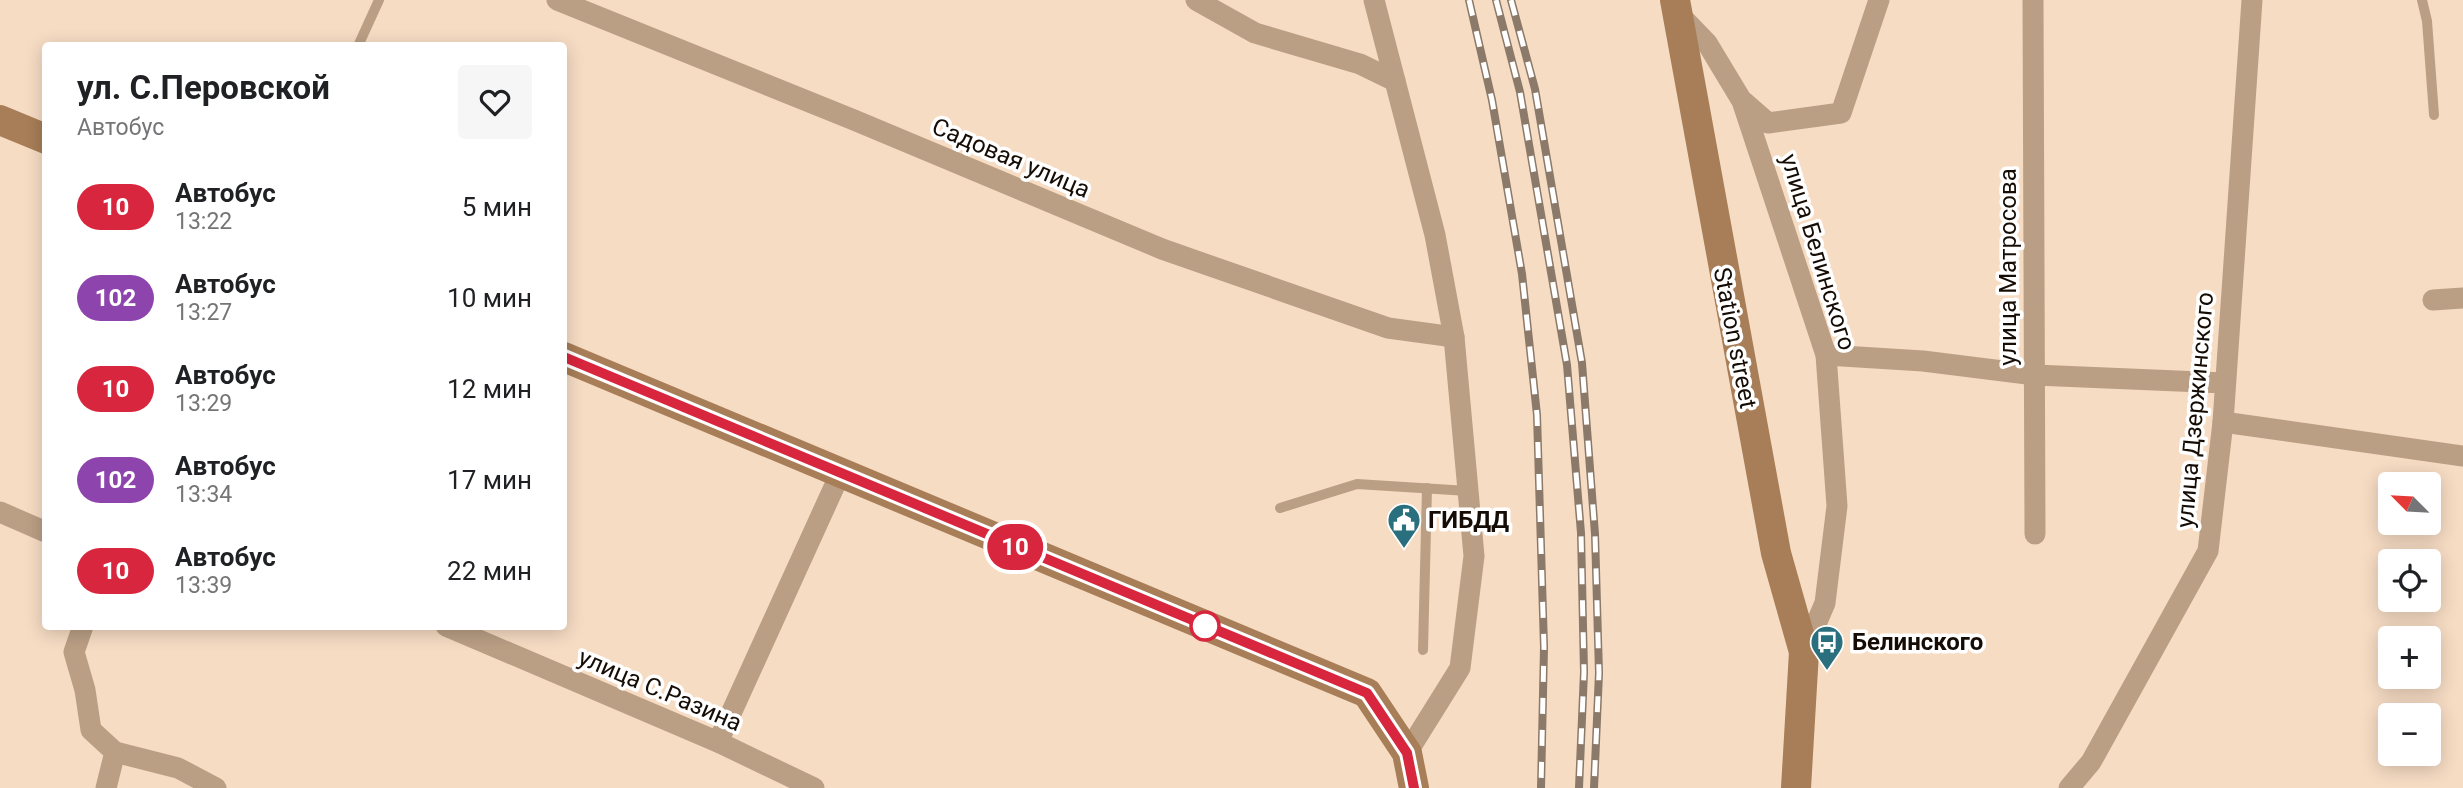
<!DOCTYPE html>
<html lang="ru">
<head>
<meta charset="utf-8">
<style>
  :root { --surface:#fff; --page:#f6f6f6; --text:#202124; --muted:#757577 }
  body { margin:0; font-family:Roboto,sans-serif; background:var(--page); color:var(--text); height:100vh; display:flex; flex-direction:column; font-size:26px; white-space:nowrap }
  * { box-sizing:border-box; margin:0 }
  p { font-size:23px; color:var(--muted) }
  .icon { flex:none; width:38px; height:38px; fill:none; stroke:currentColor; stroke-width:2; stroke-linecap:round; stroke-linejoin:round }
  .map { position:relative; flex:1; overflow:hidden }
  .sheet { position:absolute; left:42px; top:42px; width:525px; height:588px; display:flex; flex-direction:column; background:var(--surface); border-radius:7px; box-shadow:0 4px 18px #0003 }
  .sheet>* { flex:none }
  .badge { padding:0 14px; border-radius:23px; font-size:24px; line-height:46px }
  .needle { width:46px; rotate:294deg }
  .buttons { position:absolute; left:2378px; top:472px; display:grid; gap:14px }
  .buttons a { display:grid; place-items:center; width:63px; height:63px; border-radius:7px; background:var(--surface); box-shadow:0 4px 18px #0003; font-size:35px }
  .map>.badge { position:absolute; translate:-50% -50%; box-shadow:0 0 0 4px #fff }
  .round { display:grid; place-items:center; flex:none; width:74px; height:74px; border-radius:7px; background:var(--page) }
  .head { display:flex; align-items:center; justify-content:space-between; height:119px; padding:0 35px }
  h1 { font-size:33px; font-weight:700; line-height:52px }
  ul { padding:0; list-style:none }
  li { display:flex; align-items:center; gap:21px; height:91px; padding:0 35px }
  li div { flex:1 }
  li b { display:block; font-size:26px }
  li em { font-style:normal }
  li .badge { min-width:77px; font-weight:700; text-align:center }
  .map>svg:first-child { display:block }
</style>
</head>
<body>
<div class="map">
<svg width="2463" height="788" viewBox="0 0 2463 788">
  <rect width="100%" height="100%" fill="#f7dcc4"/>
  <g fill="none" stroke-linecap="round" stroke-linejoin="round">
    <!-- service -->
    <g stroke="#bb9f85" stroke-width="10">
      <path d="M 2422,0 L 2427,21 L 2434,115"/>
      <path d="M 358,46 L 379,0"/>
      <path d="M 1280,508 L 1357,484 L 1468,491"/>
      <path d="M 1423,650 L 1427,488"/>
    </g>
    <!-- minor -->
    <g stroke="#bb9f85" stroke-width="21">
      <path d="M 557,0 L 854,120 L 1162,249 L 1388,328 L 1454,337"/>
      <path d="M 1196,0 L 1255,33 L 1360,64 L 1395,81"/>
      <path d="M 1374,0 L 1435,235 L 1454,337 L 1474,556 L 1460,668 L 1407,753"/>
      <path d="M 2033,0 L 2035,534"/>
      <path d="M 1678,13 L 1707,43 L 1742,101 L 1826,355 L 1837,506 L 1825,603 L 1804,652"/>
      <path d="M 1744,102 L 1768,123 L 1841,113 L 1879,0"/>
      <path d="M 2433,300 L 2463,298"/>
      <path d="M 1826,355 L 1923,361 L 2035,375 L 2225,383"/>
      <path d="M 2223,422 L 2463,456"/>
      <path d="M 0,512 L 46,532"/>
      <path d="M 83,626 L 74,652 L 85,690 L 91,730 L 115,752 L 106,788"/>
      <path d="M 446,626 L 718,742 L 814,788"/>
      <path d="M 718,742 L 840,474"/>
      <path d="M 115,752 L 178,768 L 216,788"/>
      <path d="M 2069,788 L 2091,762 L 2208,551 L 2223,422 L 2252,0"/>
    </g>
    <!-- secondary -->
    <g stroke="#a77e57" stroke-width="30">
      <path d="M 1675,0 L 1776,553 L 1804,652 L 1796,788"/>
      <path d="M 0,120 L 46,139"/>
      <path d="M 564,357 L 1367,693 L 1407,753 L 1414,788"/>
    </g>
    <defs>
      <g id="rail">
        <path d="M 1469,0 L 1492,100 L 1522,274 L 1537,415 L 1544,647 L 1541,788"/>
        <path d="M 1496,0 L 1520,92 L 1567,365 L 1581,533 L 1584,672 L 1579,788"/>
        <path d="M 1511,0 L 1535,89 L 1582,363 L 1595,534 L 1599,673 L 1594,788"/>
      </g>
    </defs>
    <!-- rail casing -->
    <use href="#rail" stroke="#8b7969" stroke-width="8"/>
    <!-- rail -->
    <use href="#rail" stroke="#fff" stroke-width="5" stroke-dasharray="16" stroke-linecap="butt"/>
  </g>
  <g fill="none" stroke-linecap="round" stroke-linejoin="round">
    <defs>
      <path id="line" d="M 564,357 L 1367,693 L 1407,753 L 1414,788"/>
    </defs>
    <!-- line casing -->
    <use href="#line" stroke="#fff" stroke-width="16"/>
    <!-- line -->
    <use href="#line" stroke="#d7263d" stroke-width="10"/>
  </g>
  <!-- icons -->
  <defs>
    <symbol id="civic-pin" viewBox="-11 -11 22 30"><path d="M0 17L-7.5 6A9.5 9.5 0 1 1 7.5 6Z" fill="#296f7d" stroke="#fff"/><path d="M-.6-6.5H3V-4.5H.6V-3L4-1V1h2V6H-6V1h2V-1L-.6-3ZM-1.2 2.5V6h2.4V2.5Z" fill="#fff"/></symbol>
    <symbol id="bus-pin" viewBox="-11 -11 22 30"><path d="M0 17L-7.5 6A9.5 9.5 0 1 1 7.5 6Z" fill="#296f7d" stroke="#fff"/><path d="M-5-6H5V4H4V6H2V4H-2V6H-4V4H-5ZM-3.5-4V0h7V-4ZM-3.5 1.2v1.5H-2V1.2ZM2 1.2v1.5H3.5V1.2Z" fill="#fff"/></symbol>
  </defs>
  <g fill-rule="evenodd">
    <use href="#civic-pin" x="1385" y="501" width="38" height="52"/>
    <use href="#bus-pin" x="1808" y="623" width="38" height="52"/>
  </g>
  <!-- markers -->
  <circle fill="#fff" stroke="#d7263d" stroke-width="3.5" cx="1205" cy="626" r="14"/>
  <g text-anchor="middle" stroke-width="7" stroke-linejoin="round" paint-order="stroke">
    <!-- street labels -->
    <g font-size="24" fill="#150c05" stroke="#fff">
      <text transform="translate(1011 158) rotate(23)" y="8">Садовая улица</text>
      <text transform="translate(1818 252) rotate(73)" y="8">улица Белинского</text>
      <text transform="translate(2008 267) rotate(-90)" y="8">улица Матросова</text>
      <text transform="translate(1735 338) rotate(79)" y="8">Station street</text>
      <text transform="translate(2195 410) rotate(-85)" y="8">улица Дзержинского</text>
      <text transform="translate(660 690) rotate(23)" y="8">улица С.Разина</text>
    </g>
    <!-- poi labels -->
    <g font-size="24" font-weight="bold" fill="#150c05" stroke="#fff" text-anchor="start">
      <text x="1428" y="528">ГИБДД</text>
      <text x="1852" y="650">Белинского</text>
    </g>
  </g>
</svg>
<div class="buttons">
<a><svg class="needle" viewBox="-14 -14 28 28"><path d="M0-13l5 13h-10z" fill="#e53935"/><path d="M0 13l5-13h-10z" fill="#757577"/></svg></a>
<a><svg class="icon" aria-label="locate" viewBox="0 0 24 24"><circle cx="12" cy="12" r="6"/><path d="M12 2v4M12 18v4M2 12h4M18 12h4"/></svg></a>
<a>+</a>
<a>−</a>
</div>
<b class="badge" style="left:1015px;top:547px;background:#d7263d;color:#fff">10</b>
<section class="sheet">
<div class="head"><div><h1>ул. С.Перовской</h1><p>Автобус</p></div><a class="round"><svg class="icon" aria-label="heart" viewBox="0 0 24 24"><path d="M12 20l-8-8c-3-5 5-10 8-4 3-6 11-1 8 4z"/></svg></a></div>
<ul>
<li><span class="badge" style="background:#d7263d;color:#fff">10</span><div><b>Автобус</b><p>13:22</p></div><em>5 мин</em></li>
<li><span class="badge" style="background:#8e44ad;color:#fff">102</span><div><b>Автобус</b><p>13:27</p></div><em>10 мин</em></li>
<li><span class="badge" style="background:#d7263d;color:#fff">10</span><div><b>Автобус</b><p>13:29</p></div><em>12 мин</em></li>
<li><span class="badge" style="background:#8e44ad;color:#fff">102</span><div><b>Автобус</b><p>13:34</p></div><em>17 мин</em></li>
<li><span class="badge" style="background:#d7263d;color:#fff">10</span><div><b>Автобус</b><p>13:39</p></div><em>22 мин</em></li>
</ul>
</section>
</div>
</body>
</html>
